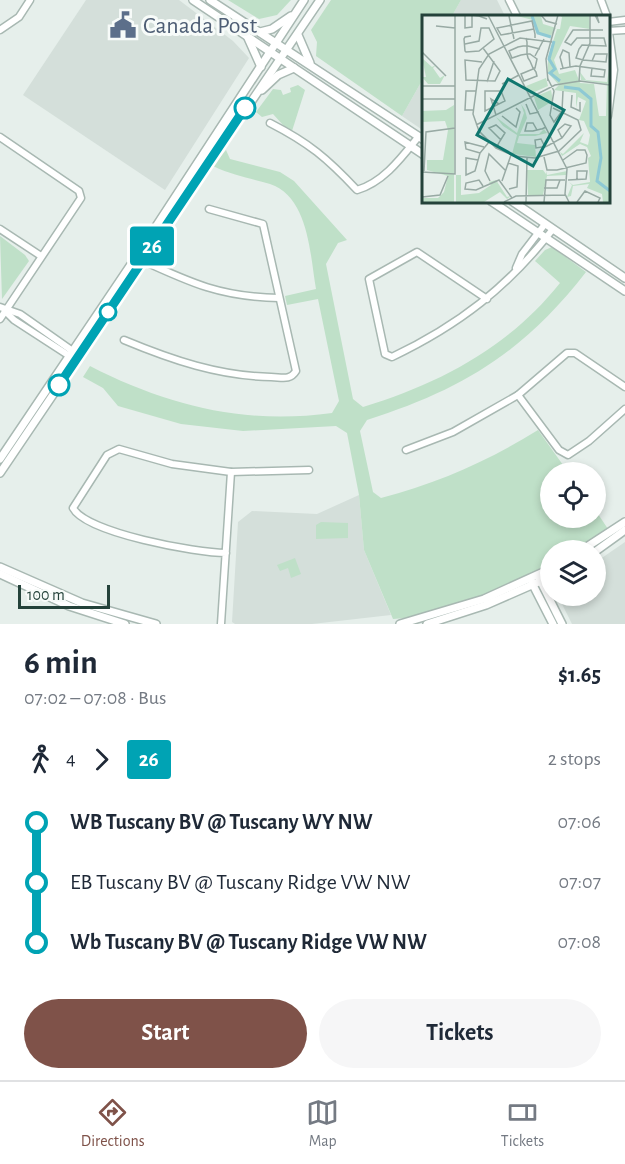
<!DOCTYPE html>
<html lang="en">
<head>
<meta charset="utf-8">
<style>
  :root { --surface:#fff; --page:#f6f6f7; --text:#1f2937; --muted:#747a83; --line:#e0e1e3; --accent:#7f5249 }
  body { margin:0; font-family:"Alegreya Sans",sans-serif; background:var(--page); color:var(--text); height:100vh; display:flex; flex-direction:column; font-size:22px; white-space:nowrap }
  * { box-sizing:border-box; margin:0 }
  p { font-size:20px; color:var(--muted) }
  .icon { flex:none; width:33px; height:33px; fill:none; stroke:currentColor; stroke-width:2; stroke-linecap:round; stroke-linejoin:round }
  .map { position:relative; height:624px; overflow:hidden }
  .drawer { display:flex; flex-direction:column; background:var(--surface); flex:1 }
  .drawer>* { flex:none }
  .badge { padding:0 12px; border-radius:4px; font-size:21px; line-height:39px }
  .controls { position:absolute; left:540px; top:462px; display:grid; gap:12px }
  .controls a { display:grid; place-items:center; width:66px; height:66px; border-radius:50%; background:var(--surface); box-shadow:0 3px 9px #0003; font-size:30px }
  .scale { position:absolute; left:18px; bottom:15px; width:92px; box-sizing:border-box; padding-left:6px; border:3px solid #24423a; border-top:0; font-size:16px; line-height:21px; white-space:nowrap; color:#24423a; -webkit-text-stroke:4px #f7fbf9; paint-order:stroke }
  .map>.badge { position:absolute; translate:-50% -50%; box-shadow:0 0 0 3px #fff }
  .legs { display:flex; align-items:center; gap:9px; height:66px; padding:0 24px; font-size:20px }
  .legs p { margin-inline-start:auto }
  .head { display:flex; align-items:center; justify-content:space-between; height:102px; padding:0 24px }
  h1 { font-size:33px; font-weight:700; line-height:45px }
  .cta { display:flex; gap:12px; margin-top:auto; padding:12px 24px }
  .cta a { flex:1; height:69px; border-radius:36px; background:var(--accent); color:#fff; font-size:24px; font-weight:700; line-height:69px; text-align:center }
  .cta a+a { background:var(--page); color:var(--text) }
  ul { padding:0 24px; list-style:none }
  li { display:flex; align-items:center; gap:21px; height:60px; font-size:22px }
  li i { display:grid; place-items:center; width:9px; height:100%; margin:0 8px; background:currentColor }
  li i::after { content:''; width:15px; height:15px; margin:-8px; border:4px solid; border-radius:50%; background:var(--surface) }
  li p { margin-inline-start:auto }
  li:first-child i { background:linear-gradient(#0000 50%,currentColor 0) }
  li:last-child i { background:linear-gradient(currentColor 50%,#0000 0) }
  .dock { display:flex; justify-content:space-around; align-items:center; height:84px; border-top:2px solid var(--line); background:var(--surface); font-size:16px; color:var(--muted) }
  .dock a { display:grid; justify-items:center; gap:3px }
  .dock .current { color:var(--accent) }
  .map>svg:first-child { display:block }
</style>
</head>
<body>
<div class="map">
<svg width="625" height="624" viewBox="0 0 625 624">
  <rect width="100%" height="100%" fill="#e6efeb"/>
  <!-- built -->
  <g fill="#d4dfda">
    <path d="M 86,0 L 179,0 L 233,41 L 249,58 L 165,190 L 23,95 Z"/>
    <path d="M 461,0 L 497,0 L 505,16 L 452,16 Z"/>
    <path d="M 424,77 L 424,131 L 402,116 Z"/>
    <path d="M 359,495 L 364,550 L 391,615 L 312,624 L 235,624 L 232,622 L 238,522 L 252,511 L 317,514 Z"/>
    <path d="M 625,542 L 625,624 L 572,624 L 558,596 L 596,596 L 596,562 Z"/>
  </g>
  <!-- green -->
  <g fill="#bfe0c8">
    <path d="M 228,0 L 291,0 L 277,15 L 259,19 Z"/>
    <path d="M 331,0 L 461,0 L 452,16 L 424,16 L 424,77 L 402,116 L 316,56 L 317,42 L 311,30 Z"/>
    <path d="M 298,85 L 305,90 L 292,131 L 283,125 L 273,114 L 262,117 L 256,112 L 273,89 L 281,90 L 283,95 L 291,92 L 290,88 Z"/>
    <path d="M 226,150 L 230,159 L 280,172 L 294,181 L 347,240 L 338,243 L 326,264 L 353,399 L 363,407 C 441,383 509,347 560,283 L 535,261 L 545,250 L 552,247 L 586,272 C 524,352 462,390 367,420 L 360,431 L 373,492 L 381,498 C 438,483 488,461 538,430 L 568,472 L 550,472 L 550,518 L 596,518 L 596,511 L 608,529 L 574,550 L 550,550 L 550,563 C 510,585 439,617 393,619 L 364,550 L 359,495 L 347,433 L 336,426 L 243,431 L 181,424 L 118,406 L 103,388 L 83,377 L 90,366 C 168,406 245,425 332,413 L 339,401 L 318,299 L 287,305 L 285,296 L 316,289 C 310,255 309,197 270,184 C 250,178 234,176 213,166 Z"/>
    <path d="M 0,236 L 25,255 L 29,261 L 2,299 Z"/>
    <path d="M 321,522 L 348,523 L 348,538 L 316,539 L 316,525 Z"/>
    <path d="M 295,558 L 301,574 L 291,578 L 288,568 L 280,571 L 277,565 Z"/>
  </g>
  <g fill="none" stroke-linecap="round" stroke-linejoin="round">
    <defs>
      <g id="minor">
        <path d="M 509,0 L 517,16"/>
        <path d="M 601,0 L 607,16"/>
        <path d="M 608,22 L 625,20"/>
        <path d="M 608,25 L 614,70 L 608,116"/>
        <path d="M 0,30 L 19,17 L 30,0"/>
        <path d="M 608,31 L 625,30"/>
        <path d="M 270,123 C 309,143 327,158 357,190 C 384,182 402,157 419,136"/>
        <path d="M 0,137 L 79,191 L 81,198 L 0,319"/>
        <path d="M 0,229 L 41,256"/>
        <path d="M 139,259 C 191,283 221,297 279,298"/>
        <path d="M 516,268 L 522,254 L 545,224"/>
        <path d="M 487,299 L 417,252 L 369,279 L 385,354 L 392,357 C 459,325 508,287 553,229"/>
        <path d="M 0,307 L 20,314 L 74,352"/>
        <path d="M 6,312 L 14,320 L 71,357"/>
        <path d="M 124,340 C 172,360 219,376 271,377 C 281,377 290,381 296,371 L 263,224 L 209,209"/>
        <path d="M 625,387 L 575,353 L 567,353 L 518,395 L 559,450 L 568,455 L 589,441 L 625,409"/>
        <path d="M 406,450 L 453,432 L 518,395"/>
        <path d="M 231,472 L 309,470"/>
        <path d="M 221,624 L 231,472 L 172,464 L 119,449 L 107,455 L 73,508 C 86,533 197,553 226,553"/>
      </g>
      <g id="tertiary">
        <path d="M 193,0 L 424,155"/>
        <path d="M 210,0 L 424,140"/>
        <path d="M 260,32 L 272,29 L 291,16"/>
        <path d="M 298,35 L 310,63"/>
        <path d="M 248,38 L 261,67"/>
        <path d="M 262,90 L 278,75 L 294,68"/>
        <path d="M 491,201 L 625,291"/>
        <path d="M 512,201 L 625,278"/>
        <path d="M 0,459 L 136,257 L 304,0"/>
        <path d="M 0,473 L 320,0"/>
        <path d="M 582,550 L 625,522"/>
        <path d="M 596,551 L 625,530"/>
        <path d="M 0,567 L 82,603 L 156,624"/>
        <path d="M 0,574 L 69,606 L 125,624"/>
        <path d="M 539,578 L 562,624"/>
        <path d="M 532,583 L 553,624"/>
        <path d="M 400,624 L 484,599 L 550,569"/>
        <path d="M 427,624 L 486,605 L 550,577"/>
      </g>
    </defs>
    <!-- minor casing -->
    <use href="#minor" stroke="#a8b8b2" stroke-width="9"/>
    <!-- tertiary casing -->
    <use href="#tertiary" stroke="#a8b8b2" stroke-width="10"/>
    <!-- minor -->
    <use href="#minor" stroke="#fff" stroke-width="6"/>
    <!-- tertiary -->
    <use href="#tertiary" stroke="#fff" stroke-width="7"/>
  </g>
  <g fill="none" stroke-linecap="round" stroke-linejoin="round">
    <defs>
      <path id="line-1" d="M 59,385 L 245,108"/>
    </defs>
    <!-- line-1 casing -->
    <use href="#line-1" stroke="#fff" stroke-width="14"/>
    <!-- line-1 -->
    <use href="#line-1" stroke="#00a3b4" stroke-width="9"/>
  </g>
  <!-- icons -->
  <defs>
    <symbol id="civic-bare" viewBox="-9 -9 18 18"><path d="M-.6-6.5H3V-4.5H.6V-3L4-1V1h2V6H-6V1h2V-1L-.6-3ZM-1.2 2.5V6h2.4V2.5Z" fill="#5c6f8a" stroke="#f7fbf9" stroke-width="2.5" paint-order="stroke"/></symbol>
  </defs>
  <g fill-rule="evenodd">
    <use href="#civic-bare" x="104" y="6" width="38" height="38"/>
  </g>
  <!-- markers -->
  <g fill="#fff" stroke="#00a3b4" stroke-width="3">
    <circle cx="245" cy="108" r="10"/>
    <circle cx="108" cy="312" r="8"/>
    <circle cx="59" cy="385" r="10"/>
  </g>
  <g text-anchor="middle" stroke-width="6" stroke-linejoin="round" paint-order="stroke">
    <!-- service labels -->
    <g font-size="24" fill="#4e5e75" stroke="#f7fbf9" text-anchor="start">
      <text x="143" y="33">Canada Post</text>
    </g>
  </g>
  <!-- overview -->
  <g transform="translate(422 15)">
    <rect width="188" height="188" fill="#e6efeb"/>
    <path d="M 91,0 L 119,1 L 121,9 L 134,13 L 128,22 L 114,18 L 111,5 ZM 137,0 L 167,0 L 168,14 L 148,11 L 132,45 L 137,59 L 153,55 L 158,68 L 172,69 L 177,101 L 184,101 L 185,69 L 159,65 L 158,57 L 164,65 L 185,67 L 187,54 L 187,187 L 181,187 L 180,179 L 165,173 L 167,169 L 151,171 L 149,181 L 145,182 L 150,170 L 147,167 L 151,170 L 168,167 L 166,143 L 169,141 L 165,132 L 158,129 L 140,141 L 138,137 L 141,139 L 162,118 L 158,127 L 166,130 L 168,120 L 162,106 L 157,105 L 164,86 L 156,82 L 154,93 L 154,78 L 132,75 L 137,70 L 126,58 L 126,42 L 135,14 L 138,14 L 140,2 ZM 0,43 L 10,52 L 14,50 L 11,53 L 18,63 L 23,60 L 18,69 L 6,69 L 0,62 L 4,62 ZM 124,63 L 126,71 L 108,79 L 104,71 ZM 129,75 L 131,86 L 116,95 L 112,82 ZM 99,89 L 103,95 L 105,103 L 98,119 L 117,119 L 122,114 L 125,118 L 113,121 L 97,121 L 95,128 L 113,130 L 114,142 L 90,139 L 95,120 L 81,111 L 74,102 L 95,118 L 102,98 ZM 32,90 L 32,187 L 0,187 L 0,183 L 16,183 L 22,177 L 26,161 L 5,155 L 5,145 L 21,145 L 26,115 L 23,106 L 0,107 L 0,96 L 24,95 ZM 105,155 L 121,155 L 124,159 L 124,156 L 125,160 L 145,156 L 144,160 L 125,161 L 121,180 L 106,180 ZM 34,160 L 39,160 L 39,180 L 57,178 L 69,170 L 67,167 L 74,165 L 85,182 L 89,181 L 85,184 L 78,177 L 62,187 L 34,187 Z" fill="#bfe0c8"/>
    <path fill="none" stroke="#8ec9d4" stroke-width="3" d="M 110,1 L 116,18 L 129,22M 132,26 L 127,44 L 133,54 L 128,58 L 138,66M 142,72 L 157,74 L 169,84 L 169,111 L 176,117 L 179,143 L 175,166 L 188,176"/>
    <path fill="none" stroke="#98aaa4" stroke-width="1.5" d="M 50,0 L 50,12 L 43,13 L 43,0 L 50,0 L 57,1 L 65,4M 66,0 L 145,154 L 143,179 L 147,187M 119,0 L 124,6 L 135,9M 168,0 L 173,0 L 177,8 L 175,1 L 173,0M 87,1 L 92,24M 14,11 L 33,13M 112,14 L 79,20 L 75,13 L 110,6 L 113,19 L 113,23M 104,23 L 105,27 L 105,39 L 106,43 L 108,46 L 111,53 L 112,54 L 114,57 L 115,61 L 102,66 L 99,59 L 111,54 L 112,54 L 112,53 L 113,53 L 115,44 L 108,39 L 105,39 L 99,40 L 90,43 L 87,36 L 96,32 L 101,31 L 106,31 L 118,34M 130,27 L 98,23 L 67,39 L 57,54 L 51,99 L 57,116 L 74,133 L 92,141 L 113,143 L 137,136 L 159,115 L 156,105 L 131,93M 43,29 L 57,26 L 59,13 L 67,13 L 72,24 L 57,36 L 44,37 L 43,36 L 42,24 L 43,22 L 49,21M 0,37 L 24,61M 113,41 L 122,24M 170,46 L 173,39 L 185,39 L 184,47 L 161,45 L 154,43 L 157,34 L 160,30 L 184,31 L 182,23 L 155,23 L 149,30 L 143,27 L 151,15 L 181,15M 60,47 L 43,45 L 44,65 L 73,66 L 78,56 L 61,33M 148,52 L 154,51 L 183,55 L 182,62 L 169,61 L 170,53M 138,54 L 148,52 L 147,38 L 141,35 L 138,42 L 141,53M 126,64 L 132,76 L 128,100 L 132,107 L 140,96 L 141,76M 126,66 L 124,44 L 136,0M 65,67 L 72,46M 157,67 L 158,51 L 168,28 L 168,0M 80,69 L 97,60M 0,71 L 33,71M 63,76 L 79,76 L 83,86 L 63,96 ZM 150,80 L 149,92 L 158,96 L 158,87M 1,84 L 33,84M 104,89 L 108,99 L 117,97M 51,95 L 43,95 L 44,76 L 54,76M 74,100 L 69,84 L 77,89M 80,101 L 94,112 L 98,97 L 94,93M 54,110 L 133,70 L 158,66 L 188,70M 115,115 L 111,108 L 105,108 L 103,116 L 111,116 L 119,114 L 120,114 L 124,112M 123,132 L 119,124 L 113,125 L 114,133 L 120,132 L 123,132 L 127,130 L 140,123 L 149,111 L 143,109 L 136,115 L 140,123M 74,133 L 78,126 L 83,118 L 74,110 L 67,113 L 79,125M 58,138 L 44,134 L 43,127 L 62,132M 122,142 L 125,155 L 135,155 L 164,148 L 165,140 L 163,135 L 155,135 L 141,145M 56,145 L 44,143 L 44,160 L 53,156 L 58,138 L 67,127M 86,148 L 96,151 L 95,172 L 87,174M 2,156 L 4,117 L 33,113M 0,157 L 33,159 L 33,0M 146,165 L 164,164 L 165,156 L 155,156 L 155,164M 68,166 L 63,156 L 67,139 L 84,156M 80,166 L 89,140M 61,171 L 57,165 L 44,168 L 43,174 L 54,175 L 77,165 L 90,183M 122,173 L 135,173 L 138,165M 0,182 L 18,180 L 26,161M 82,187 L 94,181 L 143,180M 104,187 L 105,143M 122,187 L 124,165 L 143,165M 155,187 L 163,176 L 178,183 L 176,187"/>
    <path fill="#0f766e" fill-opacity="0.15" stroke="#0f766e" stroke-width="3" d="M 86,64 L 142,95 L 111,151 L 55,120 Z"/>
    <rect width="188" height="188" fill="none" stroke="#24423a" stroke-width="3"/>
  </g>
</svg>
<div class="controls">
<a><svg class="icon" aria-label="locate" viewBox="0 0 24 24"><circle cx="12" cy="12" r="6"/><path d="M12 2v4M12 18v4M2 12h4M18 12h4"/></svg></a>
<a><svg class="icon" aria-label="layers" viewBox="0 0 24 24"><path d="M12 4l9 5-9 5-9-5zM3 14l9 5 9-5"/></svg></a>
</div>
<div class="scale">100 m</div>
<b class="badge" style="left:152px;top:246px;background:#00a3b4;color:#fff">26</b>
</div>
<section class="drawer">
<div class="head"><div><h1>6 min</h1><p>07:02 – 07:08 · Bus</p></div><b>$1.65</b></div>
<div class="legs"><svg class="icon" aria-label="walk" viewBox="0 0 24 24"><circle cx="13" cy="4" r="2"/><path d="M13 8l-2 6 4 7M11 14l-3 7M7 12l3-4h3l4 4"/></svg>4<svg class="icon" aria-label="forward" viewBox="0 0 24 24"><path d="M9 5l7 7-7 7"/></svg><b class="badge" style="background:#00a3b4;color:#fff">26</b><p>2 stops</p></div>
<ul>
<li><i style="color:#00a3b4"></i><b>WB Tuscany BV @ Tuscany WY NW</b><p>07:06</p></li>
<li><i style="color:#00a3b4"></i><span>EB Tuscany BV @ Tuscany Ridge VW NW</span><p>07:07</p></li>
<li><i style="color:#00a3b4"></i><b>Wb Tuscany BV @ Tuscany Ridge VW NW</b><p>07:08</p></li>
</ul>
<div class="cta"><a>Start</a><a>Tickets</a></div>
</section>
<nav class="dock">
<a class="current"><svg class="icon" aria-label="directions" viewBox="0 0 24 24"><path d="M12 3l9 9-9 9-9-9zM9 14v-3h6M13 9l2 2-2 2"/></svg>Directions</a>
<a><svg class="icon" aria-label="map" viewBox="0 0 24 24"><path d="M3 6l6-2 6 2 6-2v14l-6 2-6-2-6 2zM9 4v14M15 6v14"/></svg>Map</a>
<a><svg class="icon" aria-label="tickets" viewBox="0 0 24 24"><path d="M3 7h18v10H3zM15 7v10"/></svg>Tickets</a>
</nav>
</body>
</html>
